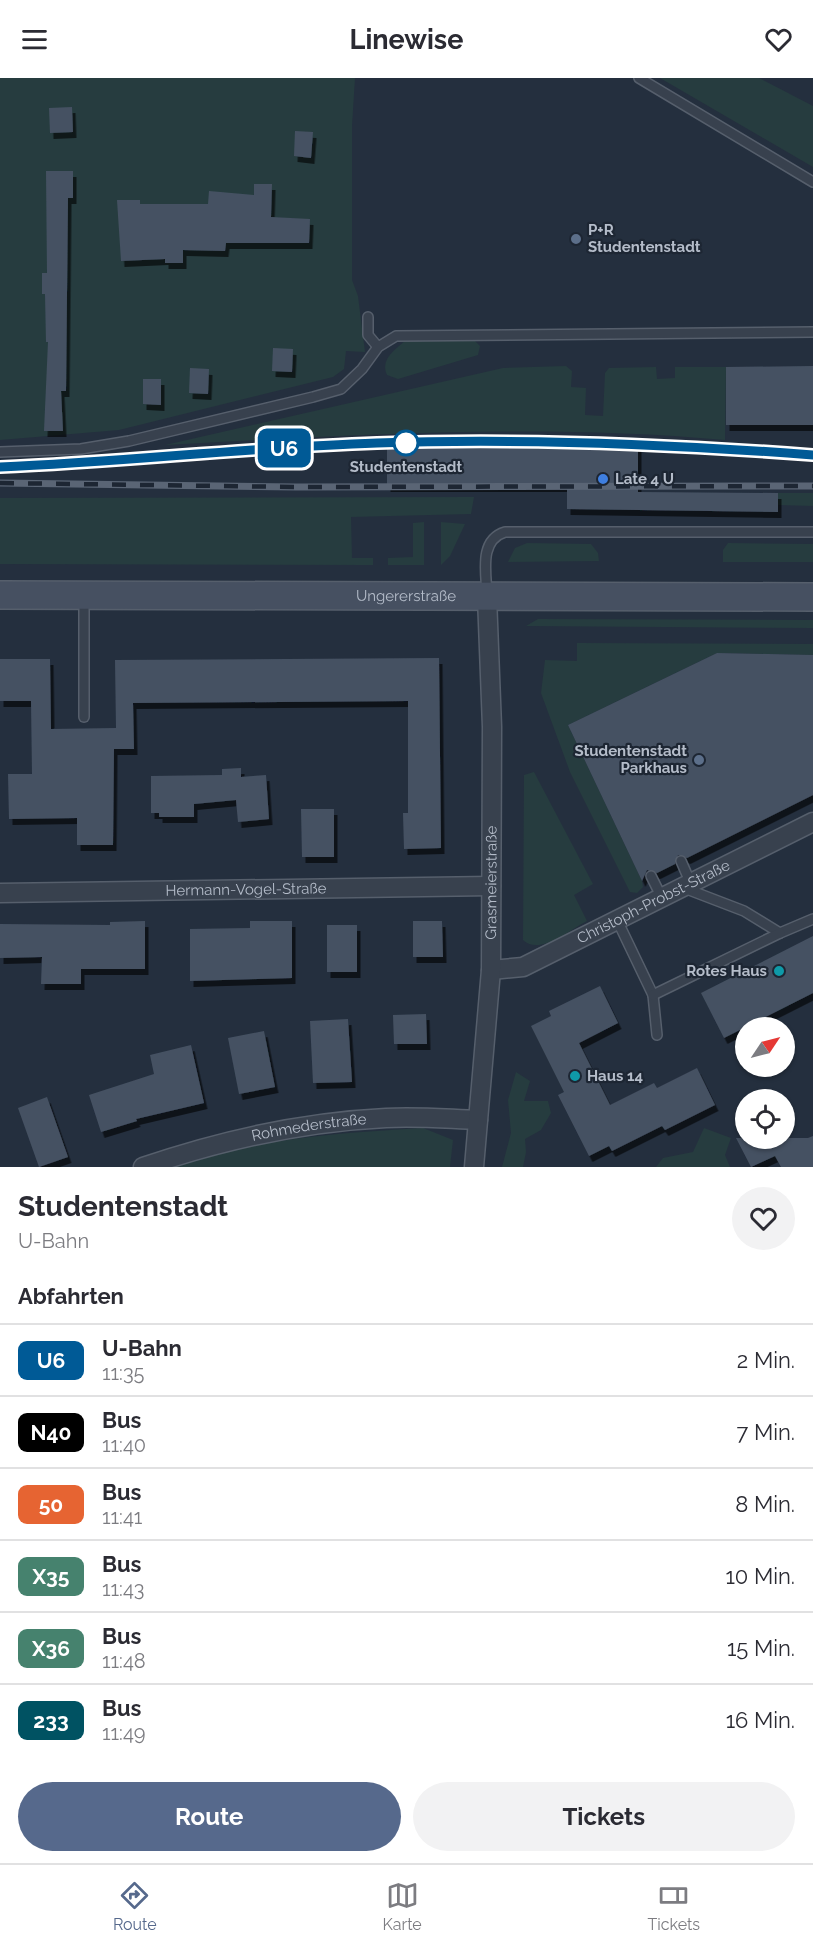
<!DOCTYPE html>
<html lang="de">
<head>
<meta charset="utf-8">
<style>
  :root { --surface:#fff; --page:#f2f2f3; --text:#2b2b33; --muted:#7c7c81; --line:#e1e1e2; --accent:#56698c }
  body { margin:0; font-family:Raleway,sans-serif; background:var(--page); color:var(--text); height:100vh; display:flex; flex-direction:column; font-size:22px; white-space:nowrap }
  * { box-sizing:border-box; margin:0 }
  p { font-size:20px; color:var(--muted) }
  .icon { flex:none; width:33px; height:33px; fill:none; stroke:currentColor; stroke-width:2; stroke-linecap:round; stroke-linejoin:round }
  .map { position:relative; height:1089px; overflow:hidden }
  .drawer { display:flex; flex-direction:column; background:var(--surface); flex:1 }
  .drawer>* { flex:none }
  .badge { padding:0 12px; border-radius:9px; font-size:21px; line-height:39px }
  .needle { width:39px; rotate:55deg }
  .fabs { position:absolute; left:735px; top:939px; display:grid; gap:12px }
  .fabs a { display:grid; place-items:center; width:60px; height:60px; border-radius:50%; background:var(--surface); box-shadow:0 2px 4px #0004; font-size:30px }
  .map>.badge { position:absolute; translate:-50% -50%; box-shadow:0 0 0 3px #fff }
  h2 { padding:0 18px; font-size:22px; line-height:54px }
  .round { display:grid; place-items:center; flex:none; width:63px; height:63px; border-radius:32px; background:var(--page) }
  .headline { display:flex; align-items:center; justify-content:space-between; height:102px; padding:0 18px }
  h1 { font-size:28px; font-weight:700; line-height:45px }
  .cta { display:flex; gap:12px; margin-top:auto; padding:12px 18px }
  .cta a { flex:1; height:69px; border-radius:36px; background:var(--accent); color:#fff; font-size:24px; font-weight:700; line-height:69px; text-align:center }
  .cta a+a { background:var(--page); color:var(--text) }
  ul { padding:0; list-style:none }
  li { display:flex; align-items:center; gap:18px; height:72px; padding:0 18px; border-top:2px solid var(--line) }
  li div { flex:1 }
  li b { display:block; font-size:22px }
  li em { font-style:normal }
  li .badge { min-width:66px; font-weight:700; text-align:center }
  header { display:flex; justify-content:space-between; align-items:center; height:78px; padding:0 18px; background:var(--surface); font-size:27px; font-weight:700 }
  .menu { display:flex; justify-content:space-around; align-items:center; height:84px; border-top:2px solid var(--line); background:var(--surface); font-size:16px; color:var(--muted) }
  .menu a { display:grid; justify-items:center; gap:3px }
  .menu .active { color:var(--accent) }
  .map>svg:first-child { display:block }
</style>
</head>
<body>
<header><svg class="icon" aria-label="menu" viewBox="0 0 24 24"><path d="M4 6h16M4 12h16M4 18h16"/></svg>Linewise<svg class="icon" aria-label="heart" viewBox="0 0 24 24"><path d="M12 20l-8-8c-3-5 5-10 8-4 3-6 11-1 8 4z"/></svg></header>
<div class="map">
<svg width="813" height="1089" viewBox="0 0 813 1089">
  <defs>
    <filter id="shadow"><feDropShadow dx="3.5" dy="6" stdDeviation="0" flood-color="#0009"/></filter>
  </defs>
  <rect width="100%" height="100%" fill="#242f3e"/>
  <!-- green -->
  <g fill="#263c3f">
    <path d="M 0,0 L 355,0 L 352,48 L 352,202 L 358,218 L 365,274 L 346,273 L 344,291 L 333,299 L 119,352 L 0,362 Z"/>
    <path d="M 660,0 L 759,0 L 813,28 L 813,89 Z"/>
    <path d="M 406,262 L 475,263 L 480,268 L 478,277 L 398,301 L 387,297 C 380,281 395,272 406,262 Z"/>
    <path d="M 566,288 L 572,293 L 571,309 L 586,310 L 585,337 L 603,338 L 605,295 L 609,290 L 656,289 L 657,301 L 675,300 L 675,289 L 726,289 L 725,362 C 539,345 351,357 165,367 L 503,290 Z"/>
    <path d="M 778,415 L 813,415 L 813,428 L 778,427 Z"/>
    <path d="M 474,419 L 471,436 L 351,439 L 352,480 L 373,480 L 373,487 L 0,486 L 0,420 Z"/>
    <path d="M 424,444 L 424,487 L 388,487 L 388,480 L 413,479 L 413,445 Z"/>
    <path d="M 441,444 L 465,446 L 450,478 L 441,487 Z"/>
    <path d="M 527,465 L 591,466 L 598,475 L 599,483 L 508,484 L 515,470 Z"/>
    <path d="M 728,465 L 813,466 L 813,484 L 723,484 L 723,472 Z"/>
    <path d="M 538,541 L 813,542 L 813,550 L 526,548 Z"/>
    <path d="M 577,565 L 813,566 L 813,577 L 717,575 L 568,647 L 642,803 L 643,809 L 637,815 L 630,814 L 570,694 L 541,615 L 545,582 L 577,583 Z"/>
    <path d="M 534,694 L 593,806 L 574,817 L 587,843 C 569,852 540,878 523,862 L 524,697 Z"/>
    <path d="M 516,994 L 530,1003 L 524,1023 L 548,1023 L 551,1035 L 541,1052 L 525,1061 L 526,1074 L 523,1089 L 502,1089 L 511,1055 L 508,1022 Z"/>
    <path d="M 423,1050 L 453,1062 L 450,1089 L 170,1089 C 253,1061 336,1055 423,1050 Z"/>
    <path d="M 704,1050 L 731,1060 L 725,1077 L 730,1089 L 656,1089 L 663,1080 L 693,1074 Z"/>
  </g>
  <!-- building -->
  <g fill="#455162" filter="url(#shadow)">
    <path d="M 72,29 L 73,54 L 50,55 L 49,30 Z"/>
    <path d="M 295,53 L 313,54 L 311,80 L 294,78 Z"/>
    <path d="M 46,93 L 73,93 L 73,120 L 68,120 L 66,313 L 61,313 L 63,353 L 44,353 L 48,264 L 46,264 L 45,216 L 42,216 L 42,195 L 47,195 Z"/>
    <path d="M 254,106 L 272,106 L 271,139 L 310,141 L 309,165 L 226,165 L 225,173 L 183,172 L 183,185 L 165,185 L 165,181 L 121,183 L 117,122 L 140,122 L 140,126 L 208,126 L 209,113 L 254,117 Z"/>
    <path d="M 273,270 L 293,271 L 292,294 L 272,293 Z"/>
    <path d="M 813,288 L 813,347 L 726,347 L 726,289 Z"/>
    <path d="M 190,290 L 209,291 L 208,316 L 189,315 Z"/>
    <path d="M 143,301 L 161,301 L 161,327 L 143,326 Z"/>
    <path d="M 638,365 L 638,414 L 778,415 L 778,434 L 567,431 L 567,408 L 387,408 L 387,366 Z"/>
    <path d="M 717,575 L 813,577 L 813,717 L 687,780 L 678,777 L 675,786 L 657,795 L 647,792 L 642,803 L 568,647 Z"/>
    <path d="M 439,580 L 441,770 L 404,771 L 403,735 L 408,735 L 408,623 L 133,625 L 134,671 L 114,671 L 113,767 L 77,767 L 77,740 L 9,741 L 8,696 L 32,696 L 31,623 L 0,623 L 0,581 L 50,581 L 51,651 L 116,650 L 115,582 Z"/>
    <path d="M 241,690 L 241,699 L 266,697 L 269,741 L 238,744 L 236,722 L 194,726 L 194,739 L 159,739 L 159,735 L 151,735 L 151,698 L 222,697 L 222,691 Z"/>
    <path d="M 301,731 L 334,731 L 334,779 L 302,779 Z"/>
    <path d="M 145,843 L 145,891 L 81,891 L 81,906 L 41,906 L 42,879 L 0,880 L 0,846 L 110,847 L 110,844 Z"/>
    <path d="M 250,843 L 292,843 L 292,900 L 190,903 L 190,851 L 250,850 Z"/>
    <path d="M 413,843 L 442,843 L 443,879 L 413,879 Z"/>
    <rect x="327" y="847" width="30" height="47"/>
    <path d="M 813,858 L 813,915 L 724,960 L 701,915 Z"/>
    <path d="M 600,908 L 618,945 L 579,965 L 610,1027 L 654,1005 L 657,1010 L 697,990 L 715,1027 L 665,1052 L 662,1048 L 612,1073 L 609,1068 L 589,1078 L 558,1017 L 564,1014 L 531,948 L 551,938 L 549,933 Z"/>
    <path d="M 426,936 L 427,966 L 394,966 L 393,937 Z"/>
    <path d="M 348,941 L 352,1004 L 313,1005 L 310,943 Z"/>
    <path d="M 264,953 L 275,1009 L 239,1016 L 228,960 Z"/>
    <path d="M 191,967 L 204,1025 L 136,1041 L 137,1043 L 101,1054 L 89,1017 L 154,996 L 150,977 Z"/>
    <path d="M 47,1019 L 68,1079 L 39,1089 L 18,1030 Z"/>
    <path d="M 813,1058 L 813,1089 L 781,1089 L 775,1078 L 751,1089 L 736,1060 L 808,1060 Z"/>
  </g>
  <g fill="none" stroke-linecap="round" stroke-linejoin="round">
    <defs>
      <g id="lane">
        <path d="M 639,0 L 813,104"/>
        <path d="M 368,239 L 368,257 L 378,269"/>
        <path d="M 0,374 L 81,371 L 129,363 L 313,319 L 341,311 L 362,291 L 378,269 L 396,258 L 813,254"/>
        <path d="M 487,516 C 486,494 479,462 505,454 L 813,454"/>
        <path d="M 84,518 L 84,639"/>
        <path d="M 681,783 L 691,806"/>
        <path d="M 651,798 L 662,820"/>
        <path d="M 684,810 L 744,833 L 780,855 L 813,841"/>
        <path d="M 618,844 L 653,917 L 657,957"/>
        <path d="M 653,917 L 780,855"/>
      </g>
      <g id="street">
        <path id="s1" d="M 0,815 L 491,808"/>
        <path id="s2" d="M 491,892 L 523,889 L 813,744"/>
        <path id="s3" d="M 143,1089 C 222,1062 302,1044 386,1040 C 416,1038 448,1041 478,1042"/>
        <path id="s4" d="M 474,1089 L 491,892 L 492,649 L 487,519"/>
      </g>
      <g id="secondary">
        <path id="s5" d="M 0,517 L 813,519"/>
      </g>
    </defs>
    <!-- lane casing -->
    <use href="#lane" stroke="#565f6c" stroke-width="12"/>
    <!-- street casing -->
    <use href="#street" stroke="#565f6c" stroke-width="21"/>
    <!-- secondary casing -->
    <use href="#secondary" stroke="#565f6c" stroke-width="30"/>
    <!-- lane -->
    <use href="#lane" stroke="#38414e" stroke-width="9"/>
    <!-- street -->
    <use href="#street" stroke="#38414e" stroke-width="18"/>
    <!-- secondary -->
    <use href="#secondary" stroke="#465061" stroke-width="27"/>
    <defs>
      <g id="rail">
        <path d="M 0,389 L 378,365 L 684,367 L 813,377"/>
        <path d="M 0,405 L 296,409 L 813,408"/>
      </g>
    </defs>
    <!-- rail casing -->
    <use href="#rail" stroke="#5a6575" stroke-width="7"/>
    <!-- rail -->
    <use href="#rail" stroke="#1d2633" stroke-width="4.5" stroke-dasharray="14" stroke-linecap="butt"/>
  </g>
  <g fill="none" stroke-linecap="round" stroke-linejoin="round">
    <defs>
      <path id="line" d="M 0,389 C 126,384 251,369 377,365 C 522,360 668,366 813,377"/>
    </defs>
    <!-- line casing -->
    <use href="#line" stroke="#fff" stroke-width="14"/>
    <!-- line -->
    <use href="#line" stroke="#005a96" stroke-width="9"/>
  </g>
  <!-- markers -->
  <g fill="#5c6f8a" stroke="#1d2633" stroke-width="2">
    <circle cx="576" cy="161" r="6"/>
    <circle cx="699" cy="682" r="6"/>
  </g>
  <circle fill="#fff" stroke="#005a96" stroke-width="3" cx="406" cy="365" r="12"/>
  <circle fill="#3f7fe0" stroke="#1d2633" stroke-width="2" cx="603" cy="401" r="6"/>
  <g fill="#0f9aa8" stroke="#1d2633" stroke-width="2">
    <circle cx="779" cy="893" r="6"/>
    <circle cx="575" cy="998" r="6"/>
  </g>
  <g text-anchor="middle" stroke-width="4.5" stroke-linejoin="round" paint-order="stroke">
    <!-- poi labels -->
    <g font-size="15" font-weight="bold" fill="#b4bcc9" stroke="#1d2633" text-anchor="start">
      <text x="588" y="157">P+R<tspan x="588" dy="17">Studentenstadt</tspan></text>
      <text x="615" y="406">Late 4 U</text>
      <text x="687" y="678" text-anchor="end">Studentenstadt<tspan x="687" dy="17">Parkhaus</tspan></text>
      <text x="767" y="898" text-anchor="end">Rotes Haus</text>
      <text x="587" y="1003">Haus 14</text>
    </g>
    <!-- stop labels -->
    <g font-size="15" font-weight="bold" fill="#b4bcc9" stroke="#1d2633">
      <text x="406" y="394">Studentenstadt</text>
    </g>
    <!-- street labels -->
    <g font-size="15" fill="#b4bcc9" stroke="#1d2633">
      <text dy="5" stroke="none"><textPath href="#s5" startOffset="406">Ungererstraße</textPath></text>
      <text dy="5" stroke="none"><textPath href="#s4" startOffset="285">Grasmeierstraße</textPath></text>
      <text dy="5" stroke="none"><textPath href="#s1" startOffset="246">Hermann-Vogel-Straße</textPath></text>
      <text dy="5" stroke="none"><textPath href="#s2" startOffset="178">Christoph-Probst-Straße</textPath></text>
      <text dy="5" stroke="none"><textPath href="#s3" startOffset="171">Rohmederstraße</textPath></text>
    </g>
  </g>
</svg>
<div class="fabs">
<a><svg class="needle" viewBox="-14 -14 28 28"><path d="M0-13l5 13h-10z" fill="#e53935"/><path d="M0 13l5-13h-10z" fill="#7c7c81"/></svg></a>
<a><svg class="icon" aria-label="locate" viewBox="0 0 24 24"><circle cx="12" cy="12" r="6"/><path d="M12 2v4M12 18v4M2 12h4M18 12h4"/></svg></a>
</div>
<b class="badge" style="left:284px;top:370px;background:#005a96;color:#fff">U6</b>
</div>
<section class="drawer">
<div class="headline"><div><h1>Studentenstadt</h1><p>U-Bahn</p></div><a class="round"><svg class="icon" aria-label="heart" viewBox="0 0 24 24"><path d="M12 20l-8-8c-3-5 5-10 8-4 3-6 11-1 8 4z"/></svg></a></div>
<h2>Abfahrten</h2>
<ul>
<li><span class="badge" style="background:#005a96;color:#fff">U6</span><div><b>U-Bahn</b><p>11:35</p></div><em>2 Min.</em></li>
<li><span class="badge" style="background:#000;color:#fff">N40</span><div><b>Bus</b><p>11:40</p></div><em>7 Min.</em></li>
<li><span class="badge" style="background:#e66432;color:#fff">50</span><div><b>Bus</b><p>11:41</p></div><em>8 Min.</em></li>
<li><span class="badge" style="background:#46826e;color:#fff">X35</span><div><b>Bus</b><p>11:43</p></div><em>10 Min.</em></li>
<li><span class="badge" style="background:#46826e;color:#fff">X36</span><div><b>Bus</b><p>11:48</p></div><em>15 Min.</em></li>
<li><span class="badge" style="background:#005262;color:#fff">233</span><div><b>Bus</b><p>11:49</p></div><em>16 Min.</em></li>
</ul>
<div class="cta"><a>Route</a><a>Tickets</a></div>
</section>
<nav class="menu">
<a class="active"><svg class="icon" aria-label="directions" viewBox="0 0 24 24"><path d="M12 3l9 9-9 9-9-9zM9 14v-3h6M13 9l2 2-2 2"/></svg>Route</a>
<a><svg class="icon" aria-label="map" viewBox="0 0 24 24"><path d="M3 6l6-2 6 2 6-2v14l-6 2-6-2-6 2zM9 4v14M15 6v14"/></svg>Karte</a>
<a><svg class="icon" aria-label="tickets" viewBox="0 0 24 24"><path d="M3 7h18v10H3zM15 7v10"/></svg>Tickets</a>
</nav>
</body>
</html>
